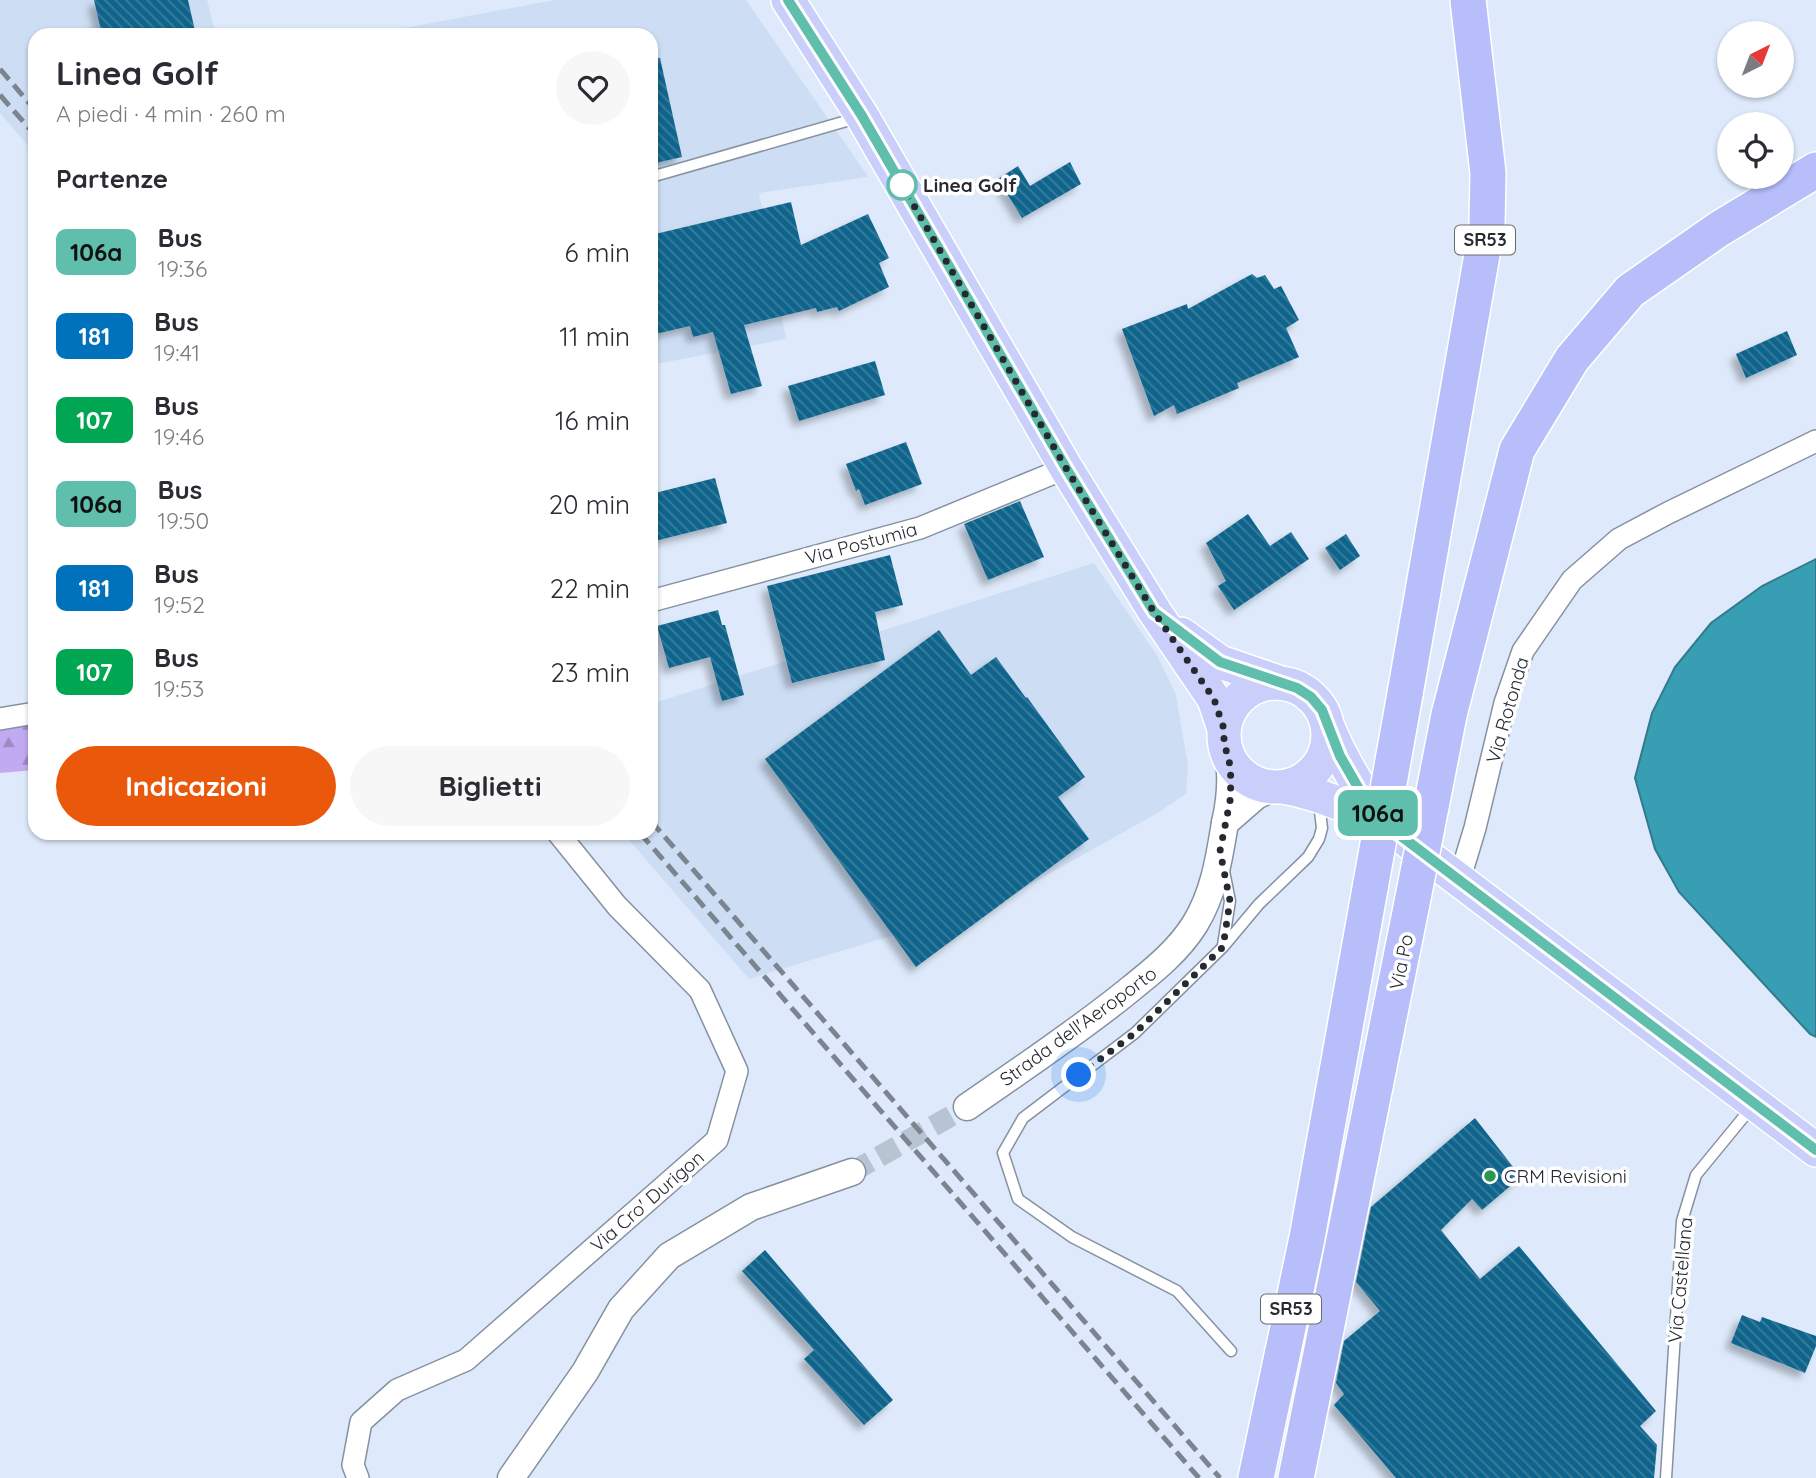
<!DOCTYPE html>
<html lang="it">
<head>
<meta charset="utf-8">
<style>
  :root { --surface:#fff; --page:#f7f7f7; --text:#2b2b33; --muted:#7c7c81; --accent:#ea580c }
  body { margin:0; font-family:Quicksand,sans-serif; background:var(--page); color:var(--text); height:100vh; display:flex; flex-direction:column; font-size:26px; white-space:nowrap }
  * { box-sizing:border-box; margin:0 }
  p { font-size:23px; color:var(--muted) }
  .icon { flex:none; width:38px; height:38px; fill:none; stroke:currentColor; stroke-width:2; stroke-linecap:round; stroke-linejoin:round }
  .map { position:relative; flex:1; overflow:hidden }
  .panel { position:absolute; left:28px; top:28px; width:630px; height:812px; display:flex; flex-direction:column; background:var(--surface); border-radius:21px; box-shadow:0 2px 5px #0004 }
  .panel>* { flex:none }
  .badge { padding:0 14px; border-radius:10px; font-size:24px; line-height:46px }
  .needle { width:46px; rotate:42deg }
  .controls { position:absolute; left:1717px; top:21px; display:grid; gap:14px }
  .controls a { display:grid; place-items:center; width:77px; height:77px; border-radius:50%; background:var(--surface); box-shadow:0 2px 5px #0004; font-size:35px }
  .you { position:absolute; width:35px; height:35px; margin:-18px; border:5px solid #fff; border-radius:50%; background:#1a73e8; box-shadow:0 0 0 10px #1a73e833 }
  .map>.badge { position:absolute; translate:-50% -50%; box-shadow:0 0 0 4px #fff }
  h2 { padding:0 28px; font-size:26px; line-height:63px }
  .round { display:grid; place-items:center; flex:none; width:74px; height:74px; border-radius:37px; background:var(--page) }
  .headline { display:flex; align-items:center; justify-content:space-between; height:119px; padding:0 28px }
  h1 { font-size:33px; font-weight:700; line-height:52px }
  .action { display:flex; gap:14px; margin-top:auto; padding:14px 28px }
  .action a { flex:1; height:80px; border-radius:42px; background:var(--accent); color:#fff; font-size:28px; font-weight:700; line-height:80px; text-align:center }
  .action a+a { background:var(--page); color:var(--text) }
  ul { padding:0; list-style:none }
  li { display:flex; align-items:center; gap:21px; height:84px; padding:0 28px }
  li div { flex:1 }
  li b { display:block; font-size:26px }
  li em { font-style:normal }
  li .badge { min-width:77px; font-weight:700; text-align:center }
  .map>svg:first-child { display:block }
</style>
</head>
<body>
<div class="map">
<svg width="1816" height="1478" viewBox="0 0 1816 1478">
  <defs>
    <pattern id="forest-firs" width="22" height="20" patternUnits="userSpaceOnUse" patternTransform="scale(1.75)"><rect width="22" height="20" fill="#c2aaf3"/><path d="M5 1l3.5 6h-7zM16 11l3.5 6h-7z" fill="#9d8bc5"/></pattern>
    <pattern id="building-back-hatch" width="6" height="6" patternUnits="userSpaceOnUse" patternTransform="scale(1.75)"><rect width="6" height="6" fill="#11658d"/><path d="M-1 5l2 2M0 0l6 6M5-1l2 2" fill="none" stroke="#3c7c9a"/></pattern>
    <filter id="shadow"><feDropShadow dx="-6" dy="6" stdDeviation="3.5" flood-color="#0004"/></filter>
  </defs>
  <rect width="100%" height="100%" fill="#deeafb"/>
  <!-- built -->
  <g fill="#cddef4">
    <path d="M 0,0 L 207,0 L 216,35 L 35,35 L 35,154 L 0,113 Z"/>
    <path d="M 554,0 L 746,0 L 865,172 L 868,177 L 759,193 L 786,339 L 651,365 L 651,35 L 368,35 Z"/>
    <path d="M 1094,563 L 1158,657 L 1176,695 L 1188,765 L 1186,794 L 1156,814 L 993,905 L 749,979 L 623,833 L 651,833 L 651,704 Z"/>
  </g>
  <!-- forest -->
  <path fill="url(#forest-firs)" d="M 35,713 L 35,770 L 0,773 L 0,718 Z"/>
  <!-- water -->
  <path fill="#379eb4" stroke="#327b8c" stroke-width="2" d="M 1816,559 L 1816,1037 L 1810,1034 L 1679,892 L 1655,849 L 1635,778 L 1652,713 L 1675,667 L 1711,623 L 1762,586 Z"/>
  <!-- building -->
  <g fill="url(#building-back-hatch)" filter="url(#shadow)">
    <path d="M 94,0 L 188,0 L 196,35 L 102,35 Z"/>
    <path d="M 660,58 L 682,157 L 651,164 L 651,59 Z"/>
    <path d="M 1070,162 L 1081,184 L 1022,218 L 998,179 L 1018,166 L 1030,186 Z"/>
    <path d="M 791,202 L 801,245 L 868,214 L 889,258 L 879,263 L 889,287 L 839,311 L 837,307 L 817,312 L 816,308 L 744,325 L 762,386 L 731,394 L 713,332 L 693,337 L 690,326 L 651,335 L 651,235 Z"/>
    <path d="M 1252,274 L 1257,278 L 1265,275 L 1274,289 L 1281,286 L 1299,320 L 1286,328 L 1299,357 L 1237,383 L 1239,388 L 1177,414 L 1174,405 L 1154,416 L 1122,329 L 1187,304 L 1188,309 Z"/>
    <path d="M 1787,331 L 1797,355 L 1746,378 L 1736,354 Z"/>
    <path d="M 875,361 L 885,395 L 799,421 L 788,386 Z"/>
    <path d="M 906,442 L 922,484 L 865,505 L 859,489 L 856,491 L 846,464 Z"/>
    <path d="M 715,478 L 727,523 L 651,542 L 651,494 Z"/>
    <path d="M 1020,501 L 1044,557 L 988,580 L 964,524 Z"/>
    <path d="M 1248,514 L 1270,546 L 1291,532 L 1309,559 L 1234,610 L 1218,586 L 1226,581 L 1206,543 Z"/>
    <path d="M 1346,534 L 1360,556 L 1340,570 L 1325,548 Z"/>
    <path d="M 890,555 L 903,605 L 875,612 L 885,660 L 792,683 L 767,586 Z"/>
    <path d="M 718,610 L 722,625 L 725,625 L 744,695 L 722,701 L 710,657 L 669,668 L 657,626 Z"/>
    <path d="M 939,630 L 971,675 L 996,657 L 1026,698 L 1027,697 L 1085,777 L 1058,797 L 1089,839 L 916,967 L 765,759 Z"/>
    <path d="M 1475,1118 L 1521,1177 L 1482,1210 L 1472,1199 L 1441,1230 L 1480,1279 L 1519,1246 L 1656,1411 L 1640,1426 L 1657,1445 L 1654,1478 L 1396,1478 L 1334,1405 L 1344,1394 L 1336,1383 L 1344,1341 L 1380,1311 L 1356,1282 L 1371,1207 Z"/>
    <path d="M 765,1250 L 893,1400 L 864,1425 L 804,1359 L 814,1350 L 742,1271 Z"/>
    <path d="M 1742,1315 L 1760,1322 L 1762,1317 L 1816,1336 L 1816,1346 L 1805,1373 L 1731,1343 Z"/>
  </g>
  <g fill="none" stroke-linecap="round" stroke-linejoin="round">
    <!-- minor-tunnel -->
    <path stroke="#b9c4d2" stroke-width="21" stroke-dasharray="21 10" stroke-linecap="butt" d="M 852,1172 L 967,1107"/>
    <defs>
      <g id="service">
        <path d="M 651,177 L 857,118"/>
        <path d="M 1223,945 L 1230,901 L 1224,871"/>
        <path d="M 1231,1351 L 1177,1291 L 1072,1237 L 1018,1199 L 1003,1153 L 1023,1118 L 1135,1033 L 1223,947 L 1259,904 L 1308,857 L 1319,839 L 1322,828 L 1319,803"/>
        <path d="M 1666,1478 L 1682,1221 L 1696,1175 L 1751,1108"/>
      </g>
      <g id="minor">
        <path d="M 651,601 L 920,528 L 1066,468"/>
        <path d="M 0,719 L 35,713"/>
        <path d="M 1459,881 L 1475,828 L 1505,703 L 1523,651 L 1572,580 L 1619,539 L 1668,513 L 1816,441"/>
        <path d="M 358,1478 L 353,1465 L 361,1422 L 397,1390 L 466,1360 L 717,1140 L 737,1071 L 700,990 L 617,906 L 558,833"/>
      </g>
      <g id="tertiary">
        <path d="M 1229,759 C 1232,782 1230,801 1225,823 L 1256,796 L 1272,788"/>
        <path d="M 967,1107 C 1020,1070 1073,1035 1123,995 C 1149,974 1177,953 1195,924 C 1214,893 1219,859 1225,823"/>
        <path d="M 511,1478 L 585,1372 L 621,1309 L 669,1256 L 751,1207 L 852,1172"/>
      </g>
      <g id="primary">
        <path d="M 788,0 L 862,116 L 1066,468 L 1155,612 L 1214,699 L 1224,729"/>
        <path d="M 1181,634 L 1220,662 L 1281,683"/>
        <circle cx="1276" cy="735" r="52"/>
        <path d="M 1327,725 C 1342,761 1359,790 1383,820"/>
        <path d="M 1283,787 C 1322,794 1354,809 1389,827 L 1816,1150"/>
      </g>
      <g id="trunk">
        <path d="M 1405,694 L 1487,226 L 1488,173 L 1468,0"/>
        <path d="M 1449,715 L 1517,450 L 1572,359 L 1630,291 L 1719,229 L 1816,170"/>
        <path d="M 1256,1478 L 1307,1238 L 1371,883"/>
        <path d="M 1296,1478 L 1412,903"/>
      </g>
    </defs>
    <!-- service casing -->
    <use href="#service" stroke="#8691a0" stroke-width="13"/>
    <!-- minor casing -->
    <use href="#minor" stroke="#8691a0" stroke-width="24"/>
    <!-- tertiary casing -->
    <use href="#tertiary" stroke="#8691a0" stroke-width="29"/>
    <!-- primary casing -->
    <use href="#primary" stroke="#fff" stroke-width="36"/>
    <!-- trunk casing -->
    <use href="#trunk" stroke="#fff" stroke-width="38"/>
    <!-- service -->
    <use href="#service" stroke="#fff" stroke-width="10"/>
    <!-- minor -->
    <use href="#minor" stroke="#fff" stroke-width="21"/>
    <!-- tertiary -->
    <use href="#tertiary" stroke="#fff" stroke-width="26"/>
    <!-- primary -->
    <use href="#primary" stroke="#c9cefb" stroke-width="33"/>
    <!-- trunk -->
    <use href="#trunk" stroke="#b7befa" stroke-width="35"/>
    <!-- rail -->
    <g stroke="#7c848f" stroke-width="5" stroke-dasharray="14 7" stroke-linecap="butt">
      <path d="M 0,69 L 35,110"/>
      <path d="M 0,95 L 35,135"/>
      <path d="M 651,821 L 1220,1478"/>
      <path d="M 640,833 L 1199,1478"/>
    </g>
    <defs>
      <g id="trunk-bridge">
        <path d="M 1371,883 L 1405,694"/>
        <path d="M 1412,903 L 1449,715"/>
      </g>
    </defs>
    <!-- trunk-bridge casing -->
    <use href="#trunk-bridge" stroke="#fff" stroke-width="38" stroke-linecap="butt"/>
    <!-- trunk-bridge -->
    <use href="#trunk-bridge" stroke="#b7befa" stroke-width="35"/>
  </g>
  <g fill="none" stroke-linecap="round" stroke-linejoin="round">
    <defs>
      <path id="line" d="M 788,0 L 862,116 L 1066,468 L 1154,612 L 1220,662 L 1297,688 L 1311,697 L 1322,710 L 1340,756 L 1359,789 L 1389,827 L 1816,1150"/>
    </defs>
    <!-- line casing -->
    <use href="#line" stroke="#fff" stroke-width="16"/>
    <!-- line -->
    <use href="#line" stroke="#5fbeac" stroke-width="10"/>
    <!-- walk -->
    <path stroke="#262a30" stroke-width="7" stroke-dasharray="0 12.6" d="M 902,185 L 1066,468 L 1154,612 L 1214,699 L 1224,729 L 1224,744 L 1229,759 L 1231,779 L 1230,801 L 1220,851 L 1230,901 L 1223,947 L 1135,1033 L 1079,1075"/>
  </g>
  <!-- markers -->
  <circle fill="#fff" stroke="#5fbeac" stroke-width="3.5" cx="902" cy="185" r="14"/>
  <circle fill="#279751" stroke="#fff" stroke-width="2.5" cx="1490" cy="1176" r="7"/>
  <g text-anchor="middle" stroke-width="7" stroke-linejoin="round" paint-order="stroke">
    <!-- shield labels -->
    <g fill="#fff" stroke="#676a6e" stroke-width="2">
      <rect x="1455" y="225.5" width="60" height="29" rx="5"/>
      <rect x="1261" y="1294.5" width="60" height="29" rx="5"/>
    </g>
    <g font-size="18" font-weight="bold" fill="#262a30">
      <text x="1485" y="246">SR53</text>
      <text x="1291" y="1315">SR53</text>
    </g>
    <!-- stop labels -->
    <g font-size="19" font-weight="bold" fill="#262a30" stroke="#fff" text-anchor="start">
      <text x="923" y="192">Linea Golf</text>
    </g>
    <!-- street labels -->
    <g font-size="19" fill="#262a30" stroke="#fff">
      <text transform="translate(861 543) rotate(-15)" y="7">Via Postumia</text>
      <text transform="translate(1507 710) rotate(-74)" y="7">Via Rotonda</text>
      <text transform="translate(1401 962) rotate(-79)" y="7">Via Po</text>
      <text transform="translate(1078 1026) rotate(-36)" y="7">Strada dell'Aeroporto</text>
      <text transform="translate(647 1201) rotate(-41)" y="7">Via Cro' Durigon</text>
      <text transform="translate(1680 1280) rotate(-85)" y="7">Via Castellana</text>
    </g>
    <!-- poi labels -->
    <g font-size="19" fill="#262a30" stroke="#fff" text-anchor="start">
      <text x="1504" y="1183">CRM Revisioni</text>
    </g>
  </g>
</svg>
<div class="controls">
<a><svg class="needle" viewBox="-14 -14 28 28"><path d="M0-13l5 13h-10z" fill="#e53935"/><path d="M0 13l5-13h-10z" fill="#7c7c81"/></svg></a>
<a><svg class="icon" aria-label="locate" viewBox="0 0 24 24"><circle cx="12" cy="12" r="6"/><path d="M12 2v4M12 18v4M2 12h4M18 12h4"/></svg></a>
</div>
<div class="you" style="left:1079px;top:1075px"></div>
<b class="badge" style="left:1378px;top:813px;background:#5fbeac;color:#111">106a</b>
<section class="panel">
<div class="headline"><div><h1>Linea Golf</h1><p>A piedi · 4 min · 260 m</p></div><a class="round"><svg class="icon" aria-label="heart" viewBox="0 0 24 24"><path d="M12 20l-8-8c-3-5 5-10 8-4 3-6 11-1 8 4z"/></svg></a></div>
<h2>Partenze</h2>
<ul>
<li><span class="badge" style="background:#5fbeac;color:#111">106a</span><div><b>Bus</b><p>19:36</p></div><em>6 min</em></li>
<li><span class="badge" style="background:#0072bc;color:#fff">181</span><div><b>Bus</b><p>19:41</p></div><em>11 min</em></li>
<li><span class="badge" style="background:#00a651;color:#fff">107</span><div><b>Bus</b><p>19:46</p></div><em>16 min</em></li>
<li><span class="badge" style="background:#5fbeac;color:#111">106a</span><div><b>Bus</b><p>19:50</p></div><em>20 min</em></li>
<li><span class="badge" style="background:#0072bc;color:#fff">181</span><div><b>Bus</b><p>19:52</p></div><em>22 min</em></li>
<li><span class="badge" style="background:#00a651;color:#fff">107</span><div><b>Bus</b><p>19:53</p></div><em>23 min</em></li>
</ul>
<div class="action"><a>Indicazioni</a><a>Biglietti</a></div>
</section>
</div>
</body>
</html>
